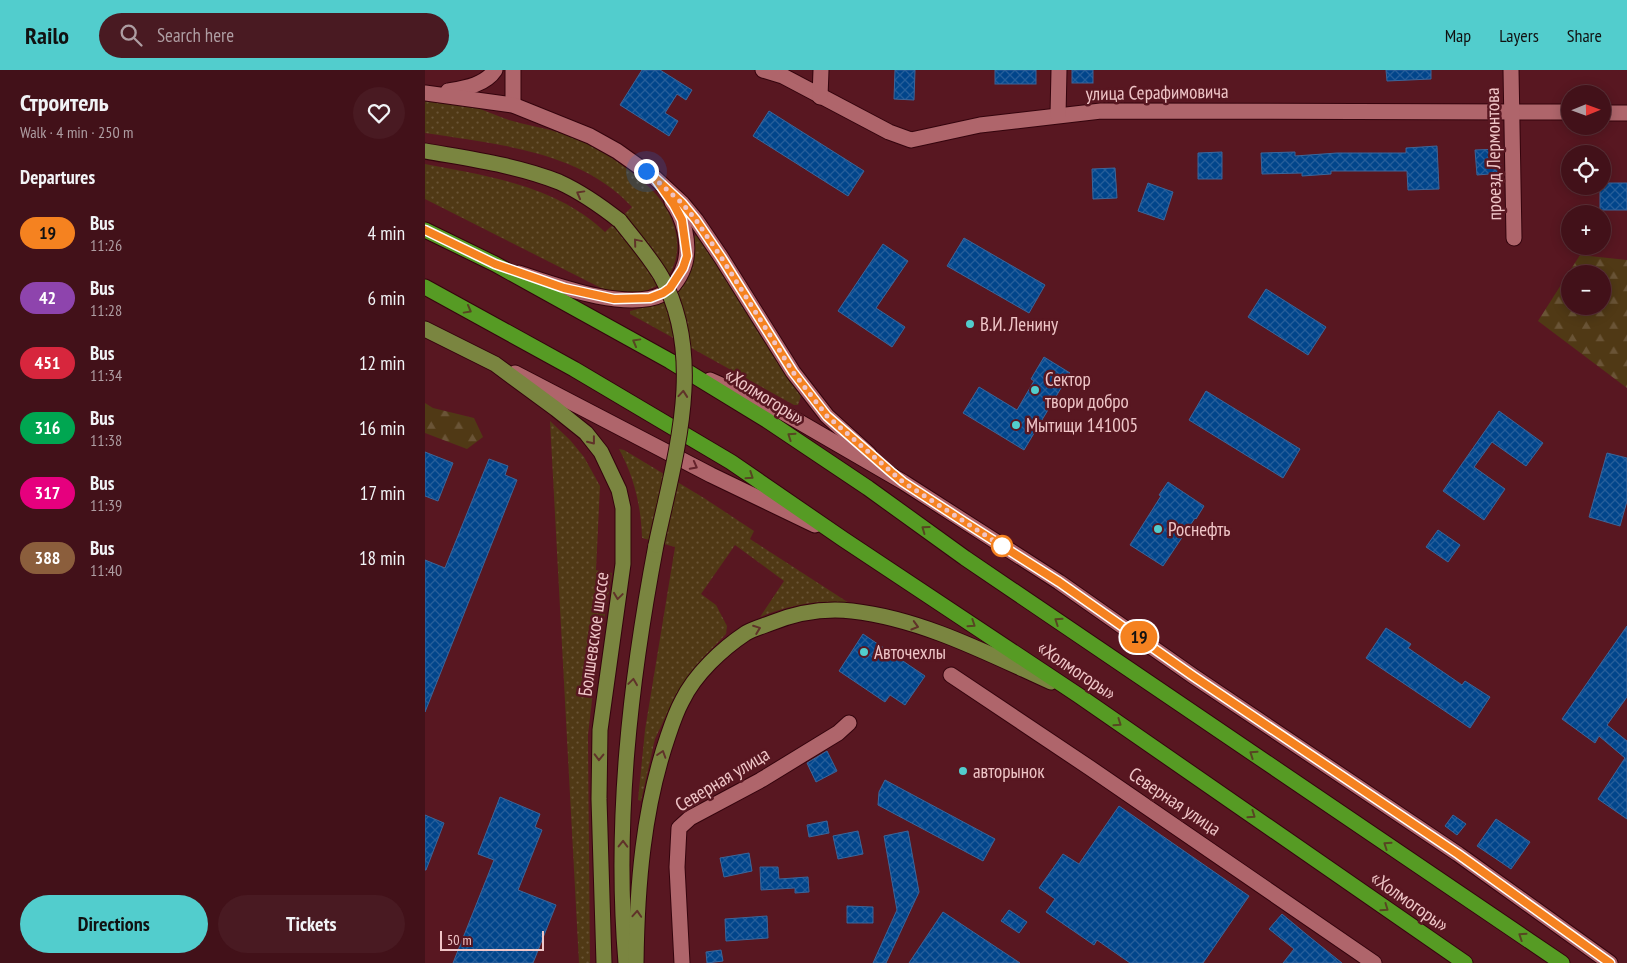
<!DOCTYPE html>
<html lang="en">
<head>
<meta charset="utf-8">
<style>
  :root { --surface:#421119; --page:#491a22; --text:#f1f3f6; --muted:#ae9da2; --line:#5a3138; --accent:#52cdcd }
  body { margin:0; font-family:"PT Sans Narrow",sans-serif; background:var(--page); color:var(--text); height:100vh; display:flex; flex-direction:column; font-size:19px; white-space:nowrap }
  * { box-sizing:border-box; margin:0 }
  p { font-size:16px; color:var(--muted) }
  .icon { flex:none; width:28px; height:28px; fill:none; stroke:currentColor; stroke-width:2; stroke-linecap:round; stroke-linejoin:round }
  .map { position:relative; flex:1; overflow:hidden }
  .drawer { display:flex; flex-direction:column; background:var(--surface); width:425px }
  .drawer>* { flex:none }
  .badge { padding:0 10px; border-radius:16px; font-size:18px; line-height:32px }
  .needle { width:32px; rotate:89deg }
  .fabs { position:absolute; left:1136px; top:15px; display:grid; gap:10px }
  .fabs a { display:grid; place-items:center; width:50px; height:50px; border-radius:50%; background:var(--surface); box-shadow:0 2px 12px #0003,0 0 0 1px var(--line); font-size:25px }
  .scale { position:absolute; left:15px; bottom:12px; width:104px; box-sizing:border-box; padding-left:5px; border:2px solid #efc5c7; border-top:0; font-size:14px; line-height:18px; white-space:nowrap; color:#efc5c7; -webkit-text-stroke:4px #581721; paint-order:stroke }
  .you { position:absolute; width:25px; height:25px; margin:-12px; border:4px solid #fff; border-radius:50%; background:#1a73e8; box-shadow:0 0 0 8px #1a73e833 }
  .map>.badge { position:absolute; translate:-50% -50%; box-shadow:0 0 0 2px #fff }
  h2 { padding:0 20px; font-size:19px; line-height:45px }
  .round { display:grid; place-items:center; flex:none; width:52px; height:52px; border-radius:26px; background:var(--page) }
  .summary { display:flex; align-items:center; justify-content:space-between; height:85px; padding:0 20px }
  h1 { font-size:24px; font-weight:600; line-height:38px }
  .action { display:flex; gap:10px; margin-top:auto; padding:10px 20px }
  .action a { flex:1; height:58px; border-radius:30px; background:var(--accent); color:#111; font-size:20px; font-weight:600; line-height:58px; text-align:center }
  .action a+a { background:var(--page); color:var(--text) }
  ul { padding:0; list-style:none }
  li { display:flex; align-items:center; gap:15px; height:65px; padding:0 20px }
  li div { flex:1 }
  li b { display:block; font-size:19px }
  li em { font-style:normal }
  li .badge { min-width:55px; font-weight:700; text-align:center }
  header { display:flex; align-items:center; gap:30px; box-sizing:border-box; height:70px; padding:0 25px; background:var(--accent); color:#111 }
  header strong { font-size:24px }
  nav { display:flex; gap:28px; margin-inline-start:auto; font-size:18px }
  .search { width:350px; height:45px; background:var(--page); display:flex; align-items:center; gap:12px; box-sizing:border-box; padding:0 18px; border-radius:28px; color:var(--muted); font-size:19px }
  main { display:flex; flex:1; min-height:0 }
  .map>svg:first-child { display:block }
</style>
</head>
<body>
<header>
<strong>Railo</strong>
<div class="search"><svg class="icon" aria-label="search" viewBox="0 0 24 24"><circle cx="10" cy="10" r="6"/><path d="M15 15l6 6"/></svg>Search here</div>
<nav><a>Map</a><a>Layers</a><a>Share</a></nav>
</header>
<main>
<section class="drawer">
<div class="summary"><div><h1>Строитель</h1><p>Walk · 4 min · 250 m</p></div><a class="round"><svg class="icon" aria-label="heart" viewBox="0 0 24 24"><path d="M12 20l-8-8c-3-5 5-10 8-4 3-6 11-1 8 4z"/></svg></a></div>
<h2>Departures</h2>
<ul>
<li><span class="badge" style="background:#f58220;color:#111">19</span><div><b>Bus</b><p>11:26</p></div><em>4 min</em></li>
<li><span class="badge" style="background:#8e44ad;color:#fff">42</span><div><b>Bus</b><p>11:28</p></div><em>6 min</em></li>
<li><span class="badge" style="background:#d7263d;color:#fff">451</span><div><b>Bus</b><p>11:34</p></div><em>12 min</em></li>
<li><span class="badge" style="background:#00a651;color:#fff">316</span><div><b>Bus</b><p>11:38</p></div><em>16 min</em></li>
<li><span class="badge" style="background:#e6007e;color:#fff">317</span><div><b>Bus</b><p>11:39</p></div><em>17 min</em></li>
<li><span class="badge" style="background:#8b5e3c;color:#fff">388</span><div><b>Bus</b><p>11:40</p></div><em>18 min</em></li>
</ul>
<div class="action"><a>Directions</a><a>Tickets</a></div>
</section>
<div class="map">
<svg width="1202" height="893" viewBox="0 0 1202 893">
  <defs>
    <pattern id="grass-dots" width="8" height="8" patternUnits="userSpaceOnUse" patternTransform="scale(1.25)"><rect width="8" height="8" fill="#503915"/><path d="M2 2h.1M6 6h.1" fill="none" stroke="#6a5436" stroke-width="1.8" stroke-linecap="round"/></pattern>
    <pattern id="forest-firs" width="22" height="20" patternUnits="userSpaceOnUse" patternTransform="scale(1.25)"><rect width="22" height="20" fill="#503915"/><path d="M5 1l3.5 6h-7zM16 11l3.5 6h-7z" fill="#6a5436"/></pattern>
    <pattern id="building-cross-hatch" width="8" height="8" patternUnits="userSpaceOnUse" patternTransform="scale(1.25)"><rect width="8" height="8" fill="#01458b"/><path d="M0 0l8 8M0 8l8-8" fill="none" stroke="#265e9a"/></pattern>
  </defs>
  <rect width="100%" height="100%" fill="#581721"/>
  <!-- grass -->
  <g fill="url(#grass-dots)">
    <path d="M 0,29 C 12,31 25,31 38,34 C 53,37 69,45 84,50 C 101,55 119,58 136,63 C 167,73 206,98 228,121 C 276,172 250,242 176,218 L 0,129 L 0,94 C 63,106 132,116 180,162 L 207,137 C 156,81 71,74 0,63 Z"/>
    <path d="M 271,165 L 291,193 L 357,299 L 376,326 L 373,335 L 369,335 L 205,244 L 205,241 L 239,232 L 268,168 Z"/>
    <path d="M 125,351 L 145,370 L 159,387 L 175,416 L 171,500 L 187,503 L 170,604 L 163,665 L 165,893 L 154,893 Z"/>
    <path d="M 194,379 L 199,380 L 279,428 L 329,461 L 325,469 L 424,533 C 393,529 363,536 335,547 L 359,511 L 310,475 L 276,524 L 291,535 L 302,556 L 301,564 L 278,588 L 251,624 L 230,669 L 216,731 L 213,730 L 220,660 L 250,477 L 217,468 C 216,435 209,407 194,379 Z"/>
  </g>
  <!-- forest -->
  <g fill="url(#forest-firs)" fill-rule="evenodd">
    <path d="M 1155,185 L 1202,190 L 1202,318 L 1113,251 ZM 1145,204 L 1178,204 L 1178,236 L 1145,236 Z"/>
    <path d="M 0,333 L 8,338 L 49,348 L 58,367 L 42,379 L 0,363 Z"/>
  </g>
  <!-- building -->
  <g fill="url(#building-cross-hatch)" stroke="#3c6599">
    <path d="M 217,0 L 235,0 L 267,20 L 261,30 L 252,24 L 240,43 L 253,51 L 244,66 L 195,35 Z"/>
    <path d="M 470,0 L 490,0 L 489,30 L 469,29 Z"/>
    <rect x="570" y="0" width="41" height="14"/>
    <rect x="647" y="0" width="21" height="13"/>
    <path d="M 961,0 L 1006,0 L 1006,9 L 962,11 Z"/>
    <path d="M 344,41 L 439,101 L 423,126 L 328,66 Z"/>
    <path d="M 1012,76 L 1014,119 L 983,120 L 982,101 L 906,101 L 906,104 L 877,106 L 877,103 L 837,104 L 836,83 L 870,82 L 870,86 L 912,83 L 981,83 L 981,78 Z"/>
    <path d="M 1075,79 L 1076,103 L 1052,105 L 1050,80 Z"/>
    <path d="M 797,82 L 797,109 L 773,109 L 773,83 Z"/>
    <path d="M 690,98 L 692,128 L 668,129 L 667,99 Z"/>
    <path d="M 723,113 L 748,122 L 739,150 L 713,141 Z"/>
    <path d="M 1178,113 L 1202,113 L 1202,140 L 1175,140 L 1175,116 L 1178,116 Z"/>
    <path d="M 539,168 L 620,215 L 604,243 L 522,196 Z"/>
    <path d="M 458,174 L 483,191 L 451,238 L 480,257 L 467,277 L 413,241 Z"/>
    <path d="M 841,219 L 901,257 L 883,285 L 823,247 Z"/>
    <path d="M 619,287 L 645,303 L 599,380 L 538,343 L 554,317 L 592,340 L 609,311 L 606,309 Z"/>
    <path d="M 781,321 L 875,379 L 858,408 L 764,350 Z"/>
    <path d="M 1074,341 L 1118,373 L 1101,396 L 1067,372 L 1049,397 L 1080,419 L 1059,450 L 1018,421 Z"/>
    <path d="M 0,382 L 28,393 L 13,431 L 0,426 Z"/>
    <path d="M 1182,383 L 1202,388 L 1202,431 L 1195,456 L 1164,447 Z"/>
    <path d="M 64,389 L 83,396 L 80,405 L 92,410 L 0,642 L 0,490 L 20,498 Z"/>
    <path d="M 743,412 L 779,436 L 771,449 L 770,448 L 738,496 L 705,475 L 736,426 L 734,425 Z"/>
    <path d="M 1013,460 L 1035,475 L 1023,492 L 1001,477 Z"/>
    <path d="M 1202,556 L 1202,627 L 1182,655 L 1202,671 L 1202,749 L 1173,729 L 1200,688 L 1174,666 L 1170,673 L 1137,649 Z"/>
    <path d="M 961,558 L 986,574 L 983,578 L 1037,615 L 1040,611 L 1065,627 L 1045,658 L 941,588 Z"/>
    <path d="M 438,564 L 500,606 L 480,635 L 465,625 L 460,632 L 414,601 Z"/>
    <path d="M 402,681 L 412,701 L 391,712 L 382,693 Z"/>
    <path d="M 460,710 L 570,769 L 558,791 L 453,735 L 454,722 Z"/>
    <path d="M 75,727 L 115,744 L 110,757 L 117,760 L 93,820 L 131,835 L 108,893 L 28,893 L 69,790 L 53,784 Z"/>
    <path d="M 694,736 L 824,826 L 778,893 L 705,893 L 672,870 L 669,875 L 621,842 L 630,829 L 614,818 L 638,784 L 654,794 Z"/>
    <path d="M 0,745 L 19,753 L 1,800 L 0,800 Z"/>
    <path d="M 1028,745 L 1041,754 L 1032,765 L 1020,756 Z"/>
    <path d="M 1071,749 L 1105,772 L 1086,799 L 1052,776 Z"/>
    <path d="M 402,751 L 404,763 L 384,767 L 382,755 Z"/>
    <path d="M 433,761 L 438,784 L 413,789 L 408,766 Z"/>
    <path d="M 483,761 L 494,822 L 461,893 L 448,893 L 472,840 L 459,766 Z"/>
    <path d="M 324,783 L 327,801 L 299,807 L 295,788 Z"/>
    <path d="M 335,797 L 353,797 L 354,809 L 383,807 L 384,822 L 370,823 L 370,818 L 336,820 Z"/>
    <path d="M 422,836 L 448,837 L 448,853 L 422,853 Z"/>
    <path d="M 584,840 L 602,852 L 594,863 L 576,851 Z"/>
    <path d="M 518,842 L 595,893 L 484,893 Z"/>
    <path d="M 857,844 L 881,864 L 917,893 L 858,893 L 869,879 L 844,859 Z"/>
    <path d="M 342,846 L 343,868 L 301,871 L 300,849 Z"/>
    <path d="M 296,880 L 298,891 L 282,893 L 281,882 Z"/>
  </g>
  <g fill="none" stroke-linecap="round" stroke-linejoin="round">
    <defs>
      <g id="minor">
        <path d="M 88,0 L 88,35"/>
        <path d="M 338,0 L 358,6 L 464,62 L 486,70 L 555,55 L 676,41 L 1145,42"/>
        <path d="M 1086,0 L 1089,168"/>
        <path d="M 23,21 C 40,18 60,15 70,0"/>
        <path d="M 0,23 L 88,35 L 165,66 L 192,81 L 230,108 L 257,133 L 271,150 L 296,187 L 368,302 L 402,346 L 444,384"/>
        <path d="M 395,27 L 396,0"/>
        <path d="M 1178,43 L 1202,43"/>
        <path d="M 633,45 L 634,0"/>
        <path d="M 94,203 C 130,215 202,242 238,224 C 249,218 257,204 260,193 C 265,173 259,148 247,132"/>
        <path d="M 90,303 L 286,405 L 390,455"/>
        <path d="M 285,310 L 359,343 L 478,412 L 634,512 L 768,606 L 1033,784 L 1185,893"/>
        <path d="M 526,605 L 665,698 L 949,893"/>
        <path d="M 257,893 L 252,797 L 254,758 L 265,748 L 336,710 L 413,663 L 424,653"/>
      </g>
      <g id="major">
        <path d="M 0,81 C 45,89 91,95 134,112 C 156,122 176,136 195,151"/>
        <path d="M 0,259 L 70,294 L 131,339 L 161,363 L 176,382 L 194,420 L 198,438 L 198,494 L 175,660 L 174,729 L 179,893"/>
        <path d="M 201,893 C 189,753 205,612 231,475"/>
        <path d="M 211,893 C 212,816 218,739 243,666 C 247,654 251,642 257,631 C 270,604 297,579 321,563 C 328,559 338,556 346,553 C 371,543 400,538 427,541 C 497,549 562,583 626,612"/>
      </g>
      <g id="highway">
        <path d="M 0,160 L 70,194 L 245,291 L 343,351 L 443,418 L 540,488 L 1137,893"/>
        <path d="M 0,217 L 149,299 L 306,392 L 418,469 L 653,625 L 1040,893"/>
      </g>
    </defs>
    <!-- minor casing -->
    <use href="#minor" stroke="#34040d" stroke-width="17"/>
    <!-- major casing -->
    <use href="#major" stroke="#34040d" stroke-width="17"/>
    <!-- highway casing -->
    <use href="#highway" stroke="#34040d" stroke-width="17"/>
    <!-- minor -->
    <use href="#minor" stroke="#af656b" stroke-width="15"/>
    <!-- major -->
    <use href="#major" stroke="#7a8540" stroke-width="15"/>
    <!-- highway -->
    <use href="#highway" stroke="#569b24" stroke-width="15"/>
    <defs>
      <path id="major-bridge" d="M 195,151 C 209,169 224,186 236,206 C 282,288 249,389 231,475"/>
    </defs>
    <!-- major-bridge casing -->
    <use href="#major-bridge" stroke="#34040d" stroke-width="17" stroke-linecap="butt"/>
    <!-- major-bridge -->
    <use href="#major-bridge" stroke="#7a8540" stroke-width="15"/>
  </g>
  <!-- one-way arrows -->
  <defs><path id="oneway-chevron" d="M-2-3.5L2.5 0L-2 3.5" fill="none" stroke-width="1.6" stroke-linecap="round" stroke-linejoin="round" transform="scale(1.25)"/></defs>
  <g stroke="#603229">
    <use href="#oneway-chevron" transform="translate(155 124) rotate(-151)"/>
    <use href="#oneway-chevron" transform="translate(212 172) rotate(-130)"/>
    <use href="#oneway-chevron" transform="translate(258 324) rotate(-85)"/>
    <use href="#oneway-chevron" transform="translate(167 371) rotate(52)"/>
    <use href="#oneway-chevron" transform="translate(193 526) rotate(98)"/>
    <use href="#oneway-chevron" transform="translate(490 556) rotate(16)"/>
    <use href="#oneway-chevron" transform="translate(332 559) rotate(-21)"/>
    <use href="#oneway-chevron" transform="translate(208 612) rotate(-82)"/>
    <use href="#oneway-chevron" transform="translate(237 684) rotate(-72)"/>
    <use href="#oneway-chevron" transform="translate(174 687) rotate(91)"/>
    <use href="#oneway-chevron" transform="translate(198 774) rotate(-89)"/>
    <use href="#oneway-chevron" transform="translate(212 844) rotate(-86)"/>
  </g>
  <g stroke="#574522">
    <use href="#oneway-chevron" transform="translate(43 240) rotate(29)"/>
    <use href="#oneway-chevron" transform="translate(211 272) rotate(-151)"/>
    <use href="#oneway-chevron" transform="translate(366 366) rotate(-146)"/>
    <use href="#oneway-chevron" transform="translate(325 406) rotate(34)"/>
    <use href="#oneway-chevron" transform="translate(500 459) rotate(-144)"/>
    <use href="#oneway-chevron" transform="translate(633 551) rotate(-146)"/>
    <use href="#oneway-chevron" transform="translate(547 554) rotate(34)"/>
    <use href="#oneway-chevron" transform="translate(693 653) rotate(35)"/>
    <use href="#oneway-chevron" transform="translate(828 684) rotate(-146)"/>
    <use href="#oneway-chevron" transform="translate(827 745) rotate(35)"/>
    <use href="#oneway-chevron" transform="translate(962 775) rotate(-146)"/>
    <use href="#oneway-chevron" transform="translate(960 838) rotate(35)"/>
    <use href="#oneway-chevron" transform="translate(1097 866) rotate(-146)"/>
  </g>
  <use stroke="#65232c" href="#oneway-chevron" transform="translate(269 396) rotate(28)"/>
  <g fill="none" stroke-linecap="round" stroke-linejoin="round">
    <defs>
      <path id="line" d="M 0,160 L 70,194 L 139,218 L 189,229 L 225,228 L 238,223 L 245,218 L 258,198 L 262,186 L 257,150 L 249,135 L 230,108 L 257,133 L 271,150 L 296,187 L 368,302 L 402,346 L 466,402 L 478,412 L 538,451 L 634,512 L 768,606 L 1033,784 L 1185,893"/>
    </defs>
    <!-- line casing -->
    <use href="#line" stroke="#fff" stroke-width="11"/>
    <!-- line -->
    <use href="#line" stroke="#f58220" stroke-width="8"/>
    <!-- walk -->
    <path stroke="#efc5c7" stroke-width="5" stroke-dasharray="0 9" d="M 221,101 L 257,133 L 271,150 L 296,187 L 368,302 L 402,346 L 478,412 L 577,476"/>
  </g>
  <!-- markers -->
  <g fill="#52cdcd" stroke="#581721" stroke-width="2">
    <circle cx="545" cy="254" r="5"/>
    <circle cx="610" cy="320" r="5"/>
    <circle cx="591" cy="355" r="5"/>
    <circle cx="733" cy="459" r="5"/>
    <circle cx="439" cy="582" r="5"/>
    <circle cx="538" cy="701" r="5"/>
  </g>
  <circle fill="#fff" stroke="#f58220" stroke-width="2.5" cx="577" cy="476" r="10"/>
  <g text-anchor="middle" stroke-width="5" stroke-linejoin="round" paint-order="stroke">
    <!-- street labels -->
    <g font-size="19" fill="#efc5c7" stroke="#581721">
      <text transform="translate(732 22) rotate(-1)" y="7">улица Серафимовича</text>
      <text transform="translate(1068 84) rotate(-91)" y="7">проезд Лермонтова</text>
      <text transform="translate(340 326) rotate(32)" y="7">«Холмогоры»</text>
      <text transform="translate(168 564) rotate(-82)" y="7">Болшевское шоссе</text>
      <text transform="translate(652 600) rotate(34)" y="7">«Холмогоры»</text>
      <text transform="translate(297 709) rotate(-31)" y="7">Северная улица</text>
      <text transform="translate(750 731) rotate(34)" y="7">Северная улица</text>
      <text transform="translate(985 831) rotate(35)" y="7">«Холмогоры»</text>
    </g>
    <!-- poi labels -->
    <g font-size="19" fill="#efc5c7" stroke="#581721" text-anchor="start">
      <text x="555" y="261">В.И. Ленину</text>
      <text x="620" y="316">Сектор<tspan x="620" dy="22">твори добро</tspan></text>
      <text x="601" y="362">Мытищи 141005</text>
      <text x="743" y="466">Роснефть</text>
      <text x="449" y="589">Авточехлы</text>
      <text x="548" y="708">авторынок</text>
    </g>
  </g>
</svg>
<div class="fabs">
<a><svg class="needle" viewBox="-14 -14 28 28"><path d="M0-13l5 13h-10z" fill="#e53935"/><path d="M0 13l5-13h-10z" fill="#ae9da2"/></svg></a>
<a><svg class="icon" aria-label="locate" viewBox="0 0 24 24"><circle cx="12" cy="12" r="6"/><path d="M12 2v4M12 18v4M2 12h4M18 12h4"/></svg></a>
<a>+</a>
<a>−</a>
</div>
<div class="scale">50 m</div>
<div class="you" style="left:221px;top:101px"></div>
<b class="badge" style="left:714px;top:567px;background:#f58220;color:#111">19</b>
</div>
</main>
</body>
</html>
